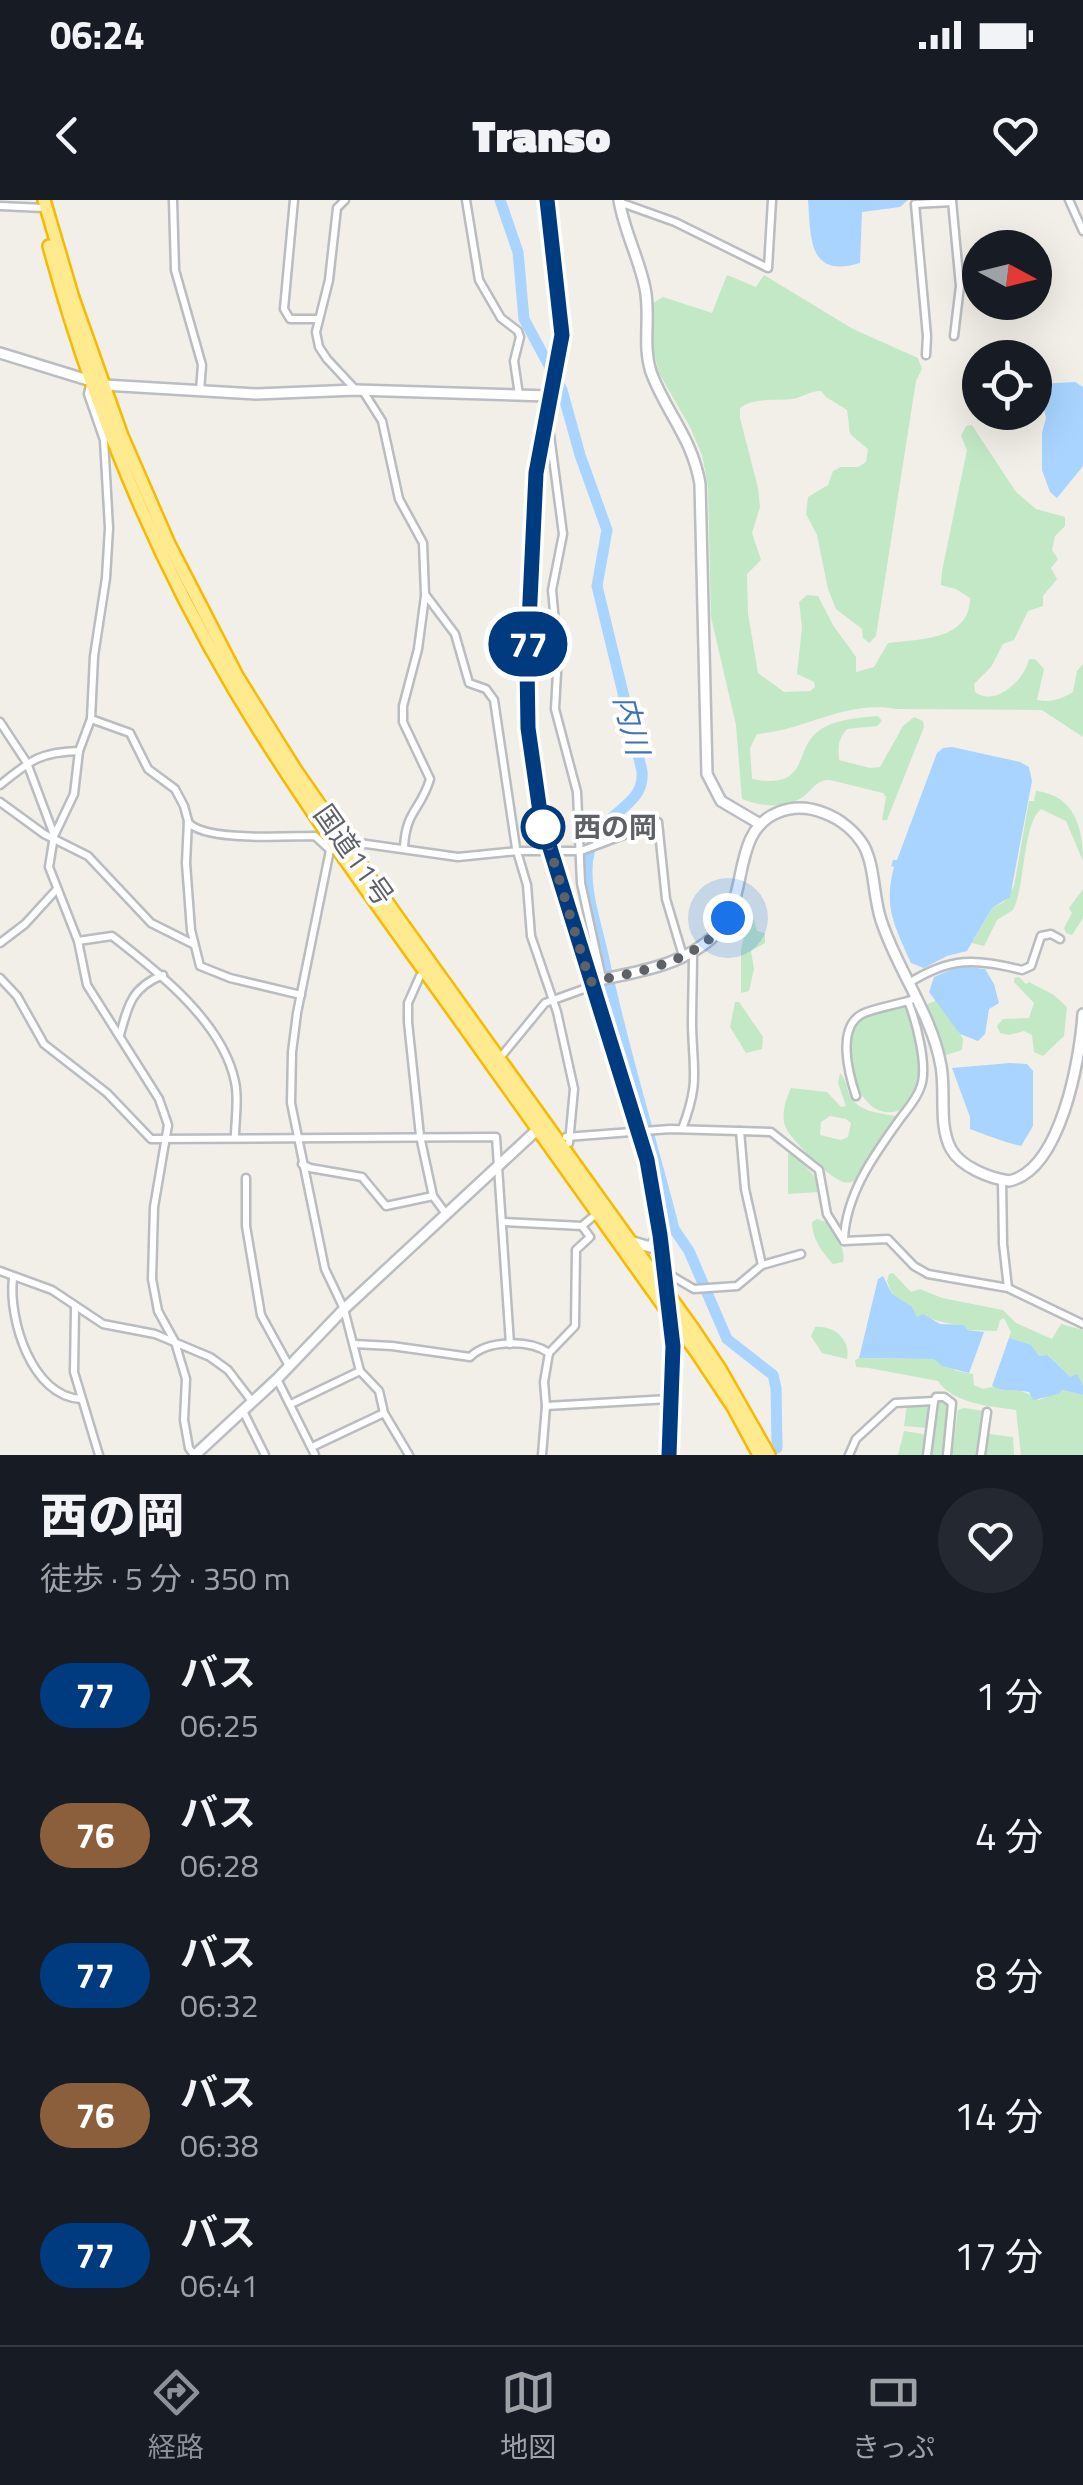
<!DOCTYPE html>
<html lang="ja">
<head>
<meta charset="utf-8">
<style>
  :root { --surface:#171b24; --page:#242831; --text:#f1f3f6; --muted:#9ea1a6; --line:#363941; --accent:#8c9099 }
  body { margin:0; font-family:"Titillium Web","Noto Sans JP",sans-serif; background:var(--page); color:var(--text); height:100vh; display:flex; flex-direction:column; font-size:38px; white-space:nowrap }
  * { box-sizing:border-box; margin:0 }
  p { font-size:32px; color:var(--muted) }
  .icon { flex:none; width:55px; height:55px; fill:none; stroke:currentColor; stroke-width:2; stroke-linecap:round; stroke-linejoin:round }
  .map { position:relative; height:1255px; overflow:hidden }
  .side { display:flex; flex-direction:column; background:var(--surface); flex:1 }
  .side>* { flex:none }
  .badge { padding:0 20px; border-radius:32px; font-size:35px; line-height:65px }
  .needle { width:65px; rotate:97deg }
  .controls { position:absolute; left:962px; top:30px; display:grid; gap:20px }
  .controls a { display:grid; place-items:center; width:90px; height:90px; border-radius:50%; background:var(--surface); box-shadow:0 10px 40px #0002; font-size:50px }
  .you { position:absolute; width:50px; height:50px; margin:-25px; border:8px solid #fff; border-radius:50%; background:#1a73e8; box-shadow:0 0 0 15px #1a73e833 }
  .map>.badge { position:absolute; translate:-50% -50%; box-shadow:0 0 0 5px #fff }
  .round { display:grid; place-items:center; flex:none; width:105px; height:105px; border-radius:52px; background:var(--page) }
  .headline { display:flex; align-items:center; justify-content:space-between; height:170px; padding:0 40px }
  h1 { font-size:48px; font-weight:800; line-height:75px }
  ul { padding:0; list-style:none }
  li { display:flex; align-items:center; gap:30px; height:140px; padding:0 40px }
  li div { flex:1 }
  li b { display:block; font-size:38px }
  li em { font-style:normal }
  li .badge { min-width:110px; font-weight:700; text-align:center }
  .status { display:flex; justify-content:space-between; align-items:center; height:70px; padding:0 50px; background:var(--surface); direction:ltr }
  .status svg { height:28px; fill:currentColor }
  header { display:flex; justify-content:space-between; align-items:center; height:130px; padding:0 40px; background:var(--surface); font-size:45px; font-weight:800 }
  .tab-bar { display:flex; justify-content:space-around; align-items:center; height:140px; border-top:2px solid var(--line); background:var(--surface); font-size:28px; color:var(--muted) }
  .tab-bar a { display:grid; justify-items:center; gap:5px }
  .tab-bar .active { color:var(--accent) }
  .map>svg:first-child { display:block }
</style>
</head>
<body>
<div class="status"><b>06:24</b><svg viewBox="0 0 49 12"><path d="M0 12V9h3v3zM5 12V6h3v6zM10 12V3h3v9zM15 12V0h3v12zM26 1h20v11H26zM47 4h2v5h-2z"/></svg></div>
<header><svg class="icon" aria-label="back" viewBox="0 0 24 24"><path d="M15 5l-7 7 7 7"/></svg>Transo<svg class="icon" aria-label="heart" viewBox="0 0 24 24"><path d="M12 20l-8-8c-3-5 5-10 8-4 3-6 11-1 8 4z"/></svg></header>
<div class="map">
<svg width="1083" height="1255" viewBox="0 0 1083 1255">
  <rect width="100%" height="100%" fill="#f1efe7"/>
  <!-- green -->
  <g fill="#c3e8c6" fill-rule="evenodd">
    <path d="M 727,75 L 756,87 L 764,75 L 853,129 L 918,158 L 922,169 L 916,181 L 876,436 L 869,443 L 863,438 L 862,429 L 836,409 L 828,389 L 817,335 L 806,314 L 808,297 L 828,285 L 833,271 L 841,267 L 858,267 L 866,262 L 868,249 C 844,228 852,241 847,210 L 826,197 L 821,191 C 811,191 806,195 797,198 C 780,202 755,196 740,208 L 740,218 L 758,288 L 760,307 L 752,333 L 761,360 L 747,374 L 748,413 L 758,473 L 784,492 L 810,491 L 815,487 L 814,482 L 797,474 L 802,427 L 799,402 L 807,395 L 818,396 L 833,425 L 856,457 L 856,472 L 874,467 L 888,443 C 921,439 970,440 970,398 L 956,389 L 941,385 L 942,371 L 967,250 L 961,236 L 966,226 L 972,225 L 1016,292 L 1036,309 L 1065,317 L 1065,326 L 1055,336 L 1052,350 L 1058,359 L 1051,368 L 1057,379 L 1043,396 L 1043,406 L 1028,411 L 1014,440 L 1003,444 L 991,467 L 974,484 L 975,492 C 995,507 1024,481 1029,459 L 1035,459 L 1044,469 L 1037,500 C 1051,503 1061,499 1073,492 L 1077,471 L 1083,464 L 1083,537 L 1042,510 L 897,509 C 844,500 808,530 757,534 L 750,548 L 752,579 C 809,590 794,552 816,533 C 832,519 858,518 878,516 L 882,521 L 877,526 L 847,529 C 838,539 838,547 839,560 L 870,568 L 880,567 L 903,526 L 914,517 L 923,521 L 924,527 L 887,620 L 882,620 L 886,597 L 883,593 L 830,580 C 816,580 814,588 804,596 C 787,609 761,607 742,599 L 736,525 L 711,417 L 708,287 L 702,255 L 690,227 L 659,173 L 652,145 L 651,104 L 663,97 L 712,113 Z"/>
    <path d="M 1036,591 C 1074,595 1083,627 1083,661 L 1066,621 L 1041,609 C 1022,625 1026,684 1013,710 L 997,720 L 984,746 L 972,743 L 992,708 L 1004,702 L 1014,686 L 1029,601 L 1034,601 Z"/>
    <path d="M 1083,689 L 1083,718 L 1072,735 L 1066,733 L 1064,728 L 1072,713 L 1069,708 Z"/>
    <path d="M 749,718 L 754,720 L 757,731 L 765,733 L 765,743 L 751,751 L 754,769 L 749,791 L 741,793 L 741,749 Z"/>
    <path d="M 1019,777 L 1026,784 L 1029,782 L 1054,795 L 1067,807 L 1064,836 L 1043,856 L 1034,852 L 1032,835 L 1024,831 L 1009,835 L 1000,833 L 997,826 L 1003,819 L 1029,818 L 1034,803 L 1014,782 L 1014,778 Z"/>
    <path d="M 938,800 L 963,839 L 962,850 L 946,855 L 927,804 Z"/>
    <path d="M 735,802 L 739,802 L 763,837 L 762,849 L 746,853 L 730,827 Z"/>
    <path d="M 906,803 L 918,845 L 921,883 L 906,907 C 858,936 832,837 861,818 C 873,809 892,807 906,803 Z"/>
    <path d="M 840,873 C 847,881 846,887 850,896 C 858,912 880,913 895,916 L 895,922 L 856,981 C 850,982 847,984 841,981 C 829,977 789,938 785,926 C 781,913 786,899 791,888 L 827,892 L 841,907 L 846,906 L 838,883 ZM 830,916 L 846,919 L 851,923 L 848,937 L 841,940 L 820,935 L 821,922 Z"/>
    <path d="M 793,953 L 816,978 L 818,992 L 788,994 L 788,954 Z"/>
    <path d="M 817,1019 L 826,1022 C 833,1034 847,1048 843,1062 L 833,1064 C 822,1052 812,1039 812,1022 Z"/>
    <path d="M 893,1073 L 911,1092 L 920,1089 L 942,1098 L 1003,1110 L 1016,1123 L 1052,1139 L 1061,1124 L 1083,1130 L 1083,1185 L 1070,1178 L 1049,1155 L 1039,1156 L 1009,1138 L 1011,1132 L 1004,1118 L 1000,1120 L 997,1131 L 967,1130 L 963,1125 C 945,1125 933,1117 917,1117 L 892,1094 L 887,1081 L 889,1074 Z"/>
    <path d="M 815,1127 C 834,1125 851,1140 847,1159 L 822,1153 L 811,1136 Z"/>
    <path d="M 859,1158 L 935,1159 L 957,1171 L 973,1174 L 974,1185 L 983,1189 C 1001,1183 1023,1189 1039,1200 L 1061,1190 L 1083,1195 L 1083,1255 L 1021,1255 L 1016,1210 C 991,1206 953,1204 938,1181 L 869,1168 L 856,1167 L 855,1160 Z"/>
    <path d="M 937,1199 L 948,1201 L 950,1206 L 944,1255 L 929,1255 Z"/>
    <path d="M 907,1204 L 930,1208 L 927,1228 L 904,1226 Z"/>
    <path d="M 964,1208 L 985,1211 L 979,1255 L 952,1255 L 958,1210 Z"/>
    <path d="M 904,1231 L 923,1234 L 926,1237 L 924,1255 L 898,1255 Z"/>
    <path d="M 989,1234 L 1013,1237 L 1014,1255 L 986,1255 Z"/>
  </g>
  <!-- water -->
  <g fill="#a8d4ff">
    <path d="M 808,0 L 908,0 L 900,7 L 862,12 L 860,63 C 808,79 811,38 808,0 Z"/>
    <path d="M 1075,182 L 1083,187 L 1083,266 L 1057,298 L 1050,292 L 1042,270 L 1042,233 L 1046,218 L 1038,184 Z"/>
    <path d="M 952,547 L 1020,562 L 1029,567 L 1032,581 L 1010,697 L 992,708 L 967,751 L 947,756 L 924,768 L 911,763 C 895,726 883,708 894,667 L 891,666 L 893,660 L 897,660 L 937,553 L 943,548 Z"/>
    <path d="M 960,766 L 985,769 L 994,784 L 999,803 L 989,809 L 985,834 L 978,841 L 960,834 L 929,792 L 934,777 Z"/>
    <path d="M 1010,863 L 1027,864 L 1033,871 L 1033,926 L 1021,946 C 1003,942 984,934 970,929 L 970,917 L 952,868 Z"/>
    <path d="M 883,1076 L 892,1094 L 912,1107 L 917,1117 L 923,1114 L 940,1124 L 964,1125 L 967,1130 L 984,1132 L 969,1173 L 942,1166 L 934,1159 L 859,1158 L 878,1079 Z"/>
    <path d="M 1009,1138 L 1031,1145 L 1039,1156 L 1048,1155 L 1070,1177 L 1077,1174 L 1083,1185 L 1083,1195 L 1062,1190 L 1059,1194 L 1033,1200 L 1029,1192 C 1016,1189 1003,1192 992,1186 Z"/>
  </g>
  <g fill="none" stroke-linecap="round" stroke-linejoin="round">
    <!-- river -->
    <path stroke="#a8d4ff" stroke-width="11" d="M 500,0 L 518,52 L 524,119 L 562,190 L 580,255 L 607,330 L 597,386 L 642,571 C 646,614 586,610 587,672 C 587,699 597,728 603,755 C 622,847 651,938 674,1029 L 689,1051 L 727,1139 L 773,1175 L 776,1188 L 777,1248"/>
    <defs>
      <g id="street">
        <path d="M 173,0 L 175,70 L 202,165 L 200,191"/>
        <path d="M 294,0 L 284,109 L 290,119 L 317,119"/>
        <path d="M 345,0 L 337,8 L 329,80 L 316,132 L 319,147 L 327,159 L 355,189"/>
        <path d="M 466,0 L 479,80 L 501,118 L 518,131 L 520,137 L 514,161 L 519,195"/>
        <path d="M 1069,0 L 1083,31"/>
        <path d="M 952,1 L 960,86 L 954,136"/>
        <path d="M 619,2 L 675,22 L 768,68 L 772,0"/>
        <path d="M 0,6 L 44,8"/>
        <path d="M 926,155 L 927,136 L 915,4 L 952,2"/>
        <path d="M 90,185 L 88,194 L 104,240 L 109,328 L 106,378 L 94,456 L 91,519 L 79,551 L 74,594 L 54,636 L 49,667 L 78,741 L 87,785 L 159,899 L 168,925 L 154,1007 L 152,1079 L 158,1111 L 175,1142 L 186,1179 L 184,1220 L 189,1248 L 194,1255"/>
        <path d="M 363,191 L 382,221 L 399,299 L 423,343 L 425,394 L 455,434 L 469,483 L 486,489 L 494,500 L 516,648 L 527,685 L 531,736 L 557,812 L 574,889 L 569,943"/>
        <path d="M 548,220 L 563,334 L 552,390 L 558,454 L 555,509 L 577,592 L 581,683 L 602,779"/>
        <path d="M 91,519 L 130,533 L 148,569 L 175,589 L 184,606 L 188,621 L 186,663 L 191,730 L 200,766 L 230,778 L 301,795"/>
        <path d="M 0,522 L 27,563 L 54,635"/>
        <path d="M 0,585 C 30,561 39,552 79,551"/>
        <path d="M 0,602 L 44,634 L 88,656 L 151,723 L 193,744"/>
        <path d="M 188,622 C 204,642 289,636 315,636 L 330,650"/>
        <path d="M 345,641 L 458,657 L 518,651 L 581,651 L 658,622 L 666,699 L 683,756"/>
        <path d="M 404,647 C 406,610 421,610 430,579 L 403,522 L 403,506 L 418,449 L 425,396"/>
        <path d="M 335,648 L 330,650 L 297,813 L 292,852 L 291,903 L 325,1069 L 344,1109 L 360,1171 L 379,1191 L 384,1213 L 409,1255"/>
        <path d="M 78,741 L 112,736 C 157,771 223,822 235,882 C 239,899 235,919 235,937"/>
        <path d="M 0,743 L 25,724 L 57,689"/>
        <path d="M 428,771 L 420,776 L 408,803 L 408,822 L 420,936 L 433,996 L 446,1014"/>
        <path d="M 0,778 L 17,796 L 44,844 L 107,893 L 151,939 L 496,937 L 510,1144"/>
        <path d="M 909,783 C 950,757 976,758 1022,770 L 1031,766 L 1041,736 L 1051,734 L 1060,739"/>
        <path d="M 120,835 C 128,805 132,787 163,775"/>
        <path d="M 499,859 L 545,803 L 592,786"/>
        <path d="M 856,896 C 849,875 836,828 862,814 C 875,808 894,805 908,801"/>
        <path d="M 682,929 C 700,882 693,872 692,825 C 692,801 693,776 693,752"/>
        <path d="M 740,931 L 745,989 L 762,1065"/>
        <path d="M 566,937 L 670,929 L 771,932 L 819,970 L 827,1014 L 844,1041"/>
        <path d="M 302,964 L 310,968 L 362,977 L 386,1006 L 433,996"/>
        <path d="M 246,978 L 246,1026 L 261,1115 L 289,1166"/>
        <path d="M 1002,980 L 1003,1044 L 1008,1088"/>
        <path d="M 503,1022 L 582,1026 L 596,1014"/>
        <path d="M 844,1039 C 846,994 874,955 900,919 C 908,908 917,899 921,886 C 928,865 916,821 908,801 L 916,798"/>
        <path d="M 844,1041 L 888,1039 L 914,1066 L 928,1074 L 1008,1088 L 1083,1124"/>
        <path d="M 0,1071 L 52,1090 L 103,1124 L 155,1134 L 210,1157 L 228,1170 L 251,1200"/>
        <path d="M 665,1076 L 672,1076 L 694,1089 L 737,1086 L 762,1065 L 801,1054"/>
        <path d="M 13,1078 C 8,1119 32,1197 81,1199"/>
        <path d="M 75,1108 L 74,1172 L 99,1255"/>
        <path d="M 354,1144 L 392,1146 L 470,1157 C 487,1140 529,1139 549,1153"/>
        <path d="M 277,1179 L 315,1255"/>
        <path d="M 934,1201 L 936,1197 L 944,1197 L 952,1203 L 947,1255"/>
        <path d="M 291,1204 L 360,1171"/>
        <path d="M 546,1206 L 669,1199"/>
        <path d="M 243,1211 L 265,1255"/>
        <path d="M 312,1247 L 384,1213"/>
        <path d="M 542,1255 L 546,1206 L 544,1182 L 549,1153 L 575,1126 L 576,1050 L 590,1037 L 582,1026"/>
        <path d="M 849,1255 L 856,1239 L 895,1203 L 934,1201 L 927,1255"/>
        <path d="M 981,1255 L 987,1212"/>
      </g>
      <g id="secondary">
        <path d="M 547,0 L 561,106 L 561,135 L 536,273 L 527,465 L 528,529 L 541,619 L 647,960 L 667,1093"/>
        <path d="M 619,0 C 624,31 639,58 645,88 C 651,116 642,144 651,172 C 666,213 692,237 700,284 L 707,574 L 721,601 L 760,624"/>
        <path d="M 0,153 L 104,185 L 256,194 L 356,190 L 548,196"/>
        <path d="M 590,782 C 634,772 683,767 716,734 C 751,700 729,631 779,612 C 794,606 809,607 824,613 C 840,619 855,631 864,646 C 875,667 873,696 881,720 C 897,770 932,814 941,866 C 946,893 938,925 951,949 C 961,967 989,978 1009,981 C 1061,970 1080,859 1083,814"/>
        <path d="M 633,1042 L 650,1047 L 660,1035"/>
        <path d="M 195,1255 L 277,1179 L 344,1109 L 539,928"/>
        <path d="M 669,1255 C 669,1209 675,1163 670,1118"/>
      </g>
      <g id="highway">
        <path d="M 44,0 L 73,98 L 122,236 L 169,344 L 237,476 L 295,569 L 394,712 L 694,1130 L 720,1169 L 769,1255"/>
        <path d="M 49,46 C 91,200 153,353 235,491 C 302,603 380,709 456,815 C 536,928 616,1041 697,1153 L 733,1207 L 759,1255"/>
      </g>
    </defs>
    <!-- street casing -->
    <use href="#street" stroke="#b9bcc0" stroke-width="11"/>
    <!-- secondary casing -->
    <use href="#secondary" stroke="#babdc2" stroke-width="14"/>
    <!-- highway casing -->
    <use href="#highway" stroke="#f7ba00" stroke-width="16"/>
    <!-- street -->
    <use href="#street" stroke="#fff" stroke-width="6"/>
    <!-- secondary -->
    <use href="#secondary" stroke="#fff" stroke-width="9"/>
    <!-- highway -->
    <use href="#highway" stroke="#ffea8f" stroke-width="11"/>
  </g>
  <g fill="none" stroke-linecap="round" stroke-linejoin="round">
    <defs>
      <path id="line" d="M 547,0 L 562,135 L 536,273 L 527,465 L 528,528 L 541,619 L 647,960 L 660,1035 L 673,1146 L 669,1255"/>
    </defs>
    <!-- line casing -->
    <use href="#line" stroke="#fff" stroke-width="22"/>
    <!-- line -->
    <use href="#line" stroke="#003b80" stroke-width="15"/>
    <!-- walk -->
    <path stroke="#5e6267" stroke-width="10" stroke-dasharray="0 18" d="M 543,627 L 541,619 L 590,782 C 640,771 697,764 728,718"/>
  </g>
  <!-- markers -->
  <circle fill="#fff" stroke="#003b80" stroke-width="5" cx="543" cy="627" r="20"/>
  <g text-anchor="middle" stroke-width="8" stroke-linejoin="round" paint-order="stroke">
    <!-- stop labels -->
    <g font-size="28" font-weight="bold" fill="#5e6267" stroke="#fff" text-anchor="start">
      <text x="573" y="637">西の岡</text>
    </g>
    <!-- street labels -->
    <g font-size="28" fill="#5e6267" stroke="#fff">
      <text transform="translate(354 655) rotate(55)" y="10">国道11号</text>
    </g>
    <!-- water labels -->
    <g font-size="30" font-style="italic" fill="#4172b5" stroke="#fff">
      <text transform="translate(631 525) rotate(76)" y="10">内川</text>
    </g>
  </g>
</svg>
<div class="controls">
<a><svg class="needle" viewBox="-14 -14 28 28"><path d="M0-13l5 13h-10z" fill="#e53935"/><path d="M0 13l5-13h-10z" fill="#9ea1a6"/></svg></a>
<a><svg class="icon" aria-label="locate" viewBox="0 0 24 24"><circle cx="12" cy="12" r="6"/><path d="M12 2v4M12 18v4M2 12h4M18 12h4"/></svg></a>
</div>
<div class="you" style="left:728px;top:718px"></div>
<b class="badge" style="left:528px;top:444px;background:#003b80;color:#fff">77</b>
</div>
<section class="side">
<div class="headline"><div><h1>西の岡</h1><p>徒歩 · 5 分 · 350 m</p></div><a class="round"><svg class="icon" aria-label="heart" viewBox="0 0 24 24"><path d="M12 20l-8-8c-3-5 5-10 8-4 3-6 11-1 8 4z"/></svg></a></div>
<ul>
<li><span class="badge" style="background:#003b80;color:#fff">77</span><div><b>バス</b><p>06:25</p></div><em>1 分</em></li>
<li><span class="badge" style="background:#8b5e3c;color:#fff">76</span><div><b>バス</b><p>06:28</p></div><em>4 分</em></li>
<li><span class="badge" style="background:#003b80;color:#fff">77</span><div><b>バス</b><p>06:32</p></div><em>8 分</em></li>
<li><span class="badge" style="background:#8b5e3c;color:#fff">76</span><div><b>バス</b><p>06:38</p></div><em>14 分</em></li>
<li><span class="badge" style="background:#003b80;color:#fff">77</span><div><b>バス</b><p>06:41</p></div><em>17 分</em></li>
</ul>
</section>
<nav class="tab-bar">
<a class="active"><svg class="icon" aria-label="directions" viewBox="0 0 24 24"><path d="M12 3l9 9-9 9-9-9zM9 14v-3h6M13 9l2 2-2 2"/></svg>経路</a>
<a><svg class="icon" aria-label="map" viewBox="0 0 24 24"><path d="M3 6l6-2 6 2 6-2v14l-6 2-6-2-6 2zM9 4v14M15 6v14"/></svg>地図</a>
<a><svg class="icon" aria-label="tickets" viewBox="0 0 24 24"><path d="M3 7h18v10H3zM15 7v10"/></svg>きっぷ</a>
</nav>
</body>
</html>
